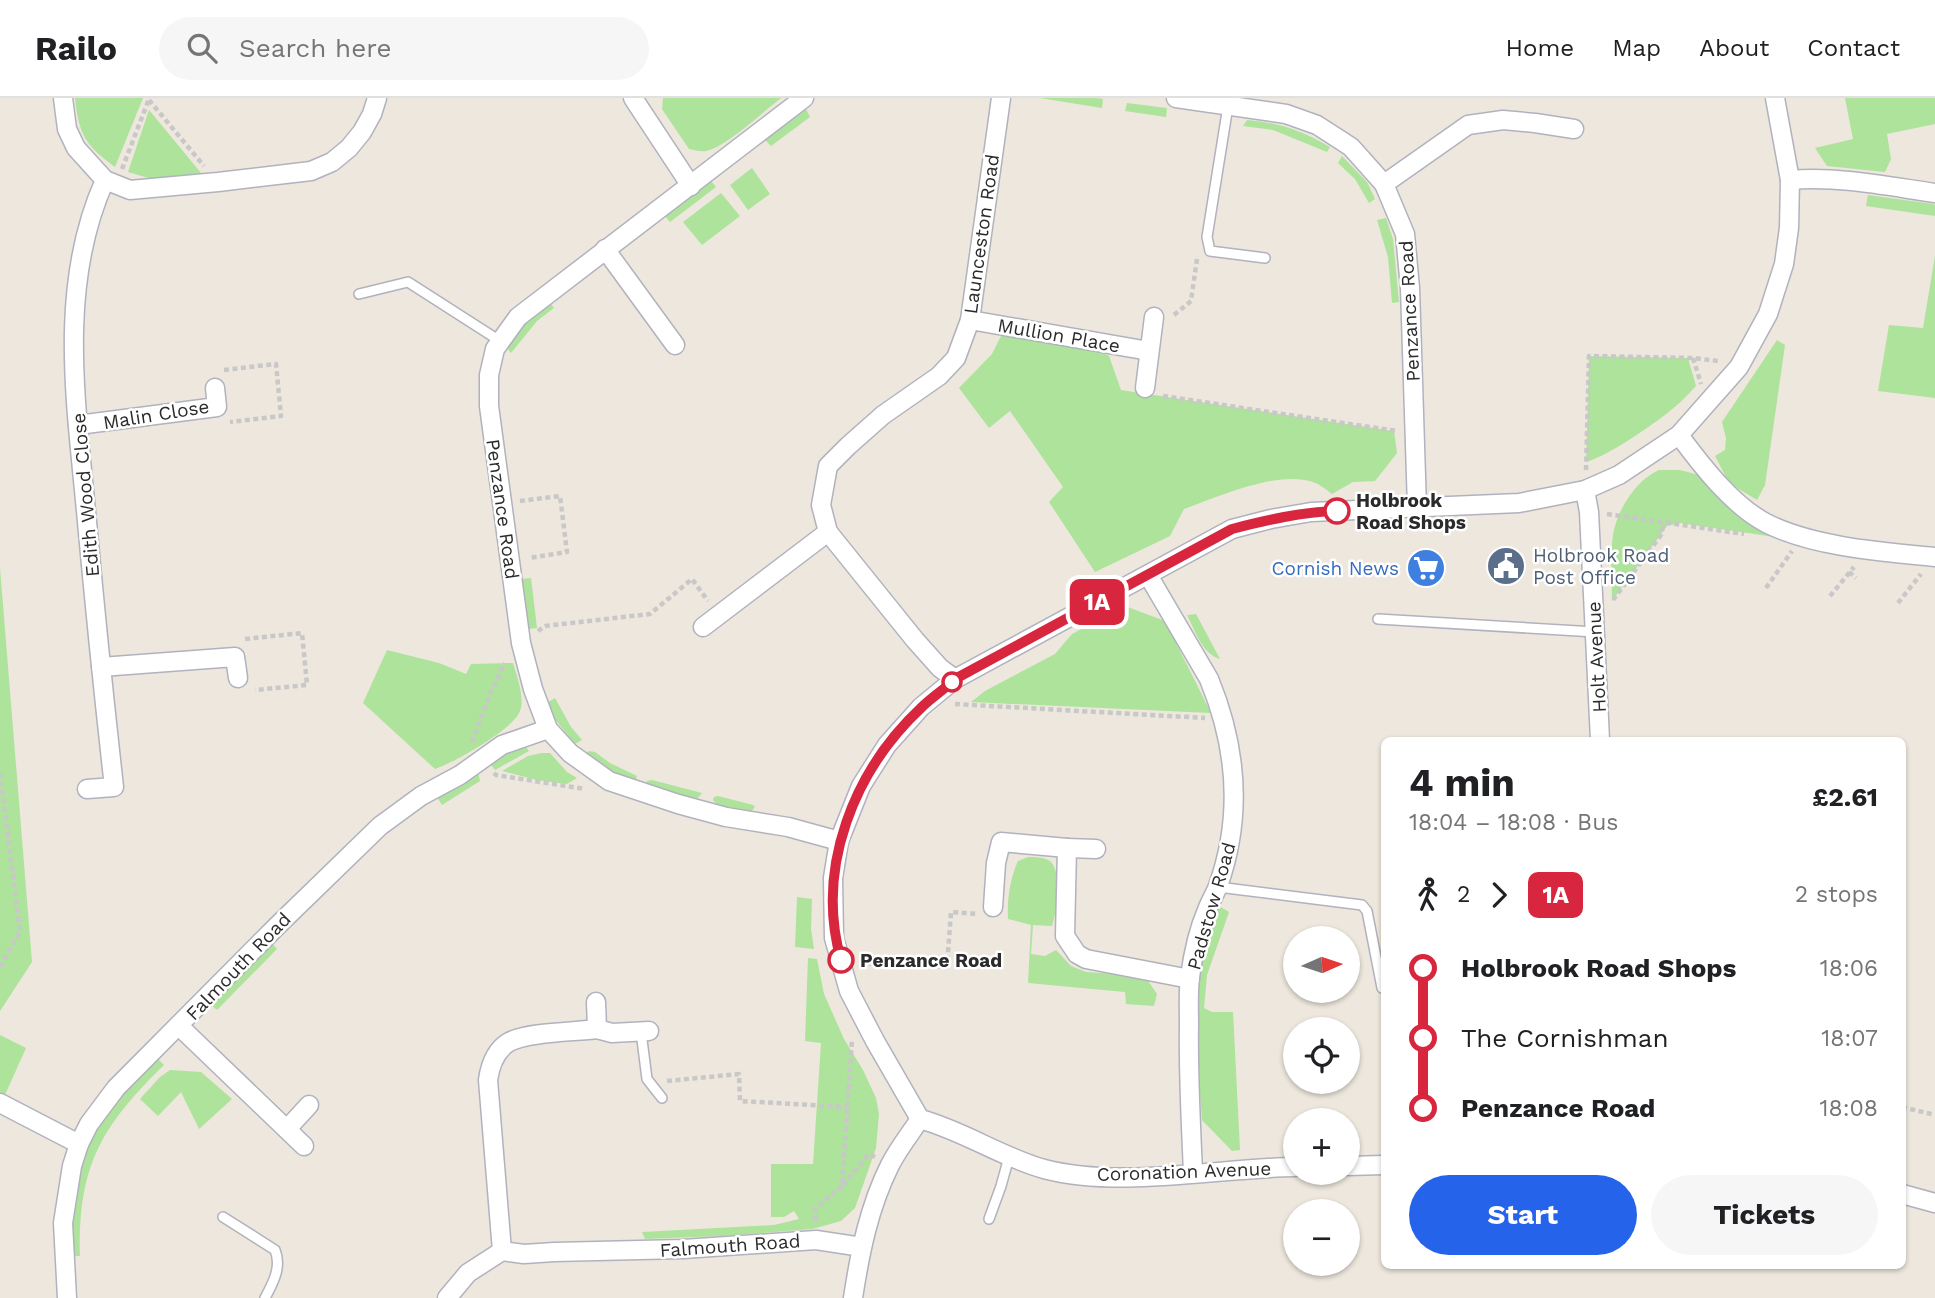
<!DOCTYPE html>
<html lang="en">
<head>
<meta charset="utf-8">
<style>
  :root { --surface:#fff; --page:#f6f6f6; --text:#202124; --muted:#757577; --line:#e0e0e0; --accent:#2563eb }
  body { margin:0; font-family:"Work Sans",sans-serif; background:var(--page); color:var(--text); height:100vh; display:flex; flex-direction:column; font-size:26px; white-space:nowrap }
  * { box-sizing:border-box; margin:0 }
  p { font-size:23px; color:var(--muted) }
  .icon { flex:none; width:38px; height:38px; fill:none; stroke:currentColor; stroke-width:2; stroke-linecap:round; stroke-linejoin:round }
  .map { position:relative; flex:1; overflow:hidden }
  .side { position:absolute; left:1381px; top:639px; width:525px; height:532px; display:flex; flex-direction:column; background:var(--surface); border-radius:10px; box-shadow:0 2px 5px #0004 }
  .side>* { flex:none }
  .badge { padding:0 14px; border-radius:10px; font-size:24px; line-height:46px }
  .needle { width:46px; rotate:87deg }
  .tools { position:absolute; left:1283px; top:828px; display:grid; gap:14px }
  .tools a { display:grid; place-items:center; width:77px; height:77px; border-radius:50%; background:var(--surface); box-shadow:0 2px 5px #0004; font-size:35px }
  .map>.badge { position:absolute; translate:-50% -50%; box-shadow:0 0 0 4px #fff }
  .legs { display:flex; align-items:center; gap:10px; height:77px; padding:0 28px; font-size:23px }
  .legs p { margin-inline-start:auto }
  .overview { display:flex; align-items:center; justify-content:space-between; height:119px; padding:0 28px }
  h1 { font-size:38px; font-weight:700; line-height:52px }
  .cta { display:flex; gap:14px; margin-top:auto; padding:14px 28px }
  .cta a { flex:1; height:80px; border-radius:42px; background:var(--accent); color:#fff; font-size:28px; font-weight:700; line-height:80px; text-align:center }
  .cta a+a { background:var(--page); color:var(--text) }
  ul { padding:0 28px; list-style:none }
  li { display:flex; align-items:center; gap:24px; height:70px; font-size:26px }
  li i { display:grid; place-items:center; width:10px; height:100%; margin:0 9px; background:currentColor }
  li i::after { content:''; width:18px; height:18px; margin:-9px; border:5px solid; border-radius:50%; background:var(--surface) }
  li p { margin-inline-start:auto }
  li:first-child i { background:linear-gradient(#0000 50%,currentColor 0) }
  li:last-child i { background:linear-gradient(currentColor 50%,#0000 0) }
  header { display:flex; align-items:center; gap:42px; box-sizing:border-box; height:98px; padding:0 35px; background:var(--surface); border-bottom:2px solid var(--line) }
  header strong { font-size:33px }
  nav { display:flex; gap:38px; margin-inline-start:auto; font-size:24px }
  .search { width:490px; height:63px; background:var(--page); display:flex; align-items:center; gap:18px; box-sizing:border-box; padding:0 24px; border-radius:38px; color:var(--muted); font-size:26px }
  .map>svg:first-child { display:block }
</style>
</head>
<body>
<header>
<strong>Railo</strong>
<div class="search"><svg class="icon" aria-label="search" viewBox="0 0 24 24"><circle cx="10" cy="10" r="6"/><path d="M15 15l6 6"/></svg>Search here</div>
<nav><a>Home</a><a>Map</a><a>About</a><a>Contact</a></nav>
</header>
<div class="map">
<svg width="1935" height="1200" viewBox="0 0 1935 1200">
  <rect width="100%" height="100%" fill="#ede7dd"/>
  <!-- green -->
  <g fill="#ade39a">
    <path d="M 75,0 L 143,0 L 115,69 C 85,47 79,37 75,0 Z"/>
    <path d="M 663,0 L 781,0 C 764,13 726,49 706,53 C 700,54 695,52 689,51 L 662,11 Z"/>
    <path d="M 1040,0 L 1096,0 L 1103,1 L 1102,10 Z"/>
    <path d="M 1845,0 L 1935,0 L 1935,26 L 1887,36 L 1891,61 L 1885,74 L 1827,68 L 1815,50 L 1853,41 Z"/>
    <path d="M 1127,5 L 1167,10 L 1166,19 L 1125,13 Z"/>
    <path d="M 806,11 L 810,19 L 771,48 L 765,42 Z"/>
    <path d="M 149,12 L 201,75 L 152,81 L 128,74 Z"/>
    <path d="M 1247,22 C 1281,25 1300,32 1330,49 L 1327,54 L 1273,32 L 1243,28 Z"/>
    <path d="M 1342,58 L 1367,84 L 1375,101 L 1369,105 L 1355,81 L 1338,65 Z"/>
    <path d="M 752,70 L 770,96 L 748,112 L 730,87 Z"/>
    <path d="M 711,83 L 716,89 L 670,124 L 665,118 Z"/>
    <path d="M 721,95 L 740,118 L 702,147 L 683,124 Z"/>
    <path d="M 1868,97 L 1933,106 L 1935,107 L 1935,118 L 1866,108 Z"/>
    <path d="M 1386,120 L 1393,141 L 1399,204 L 1392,205 L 1388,159 L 1377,122 Z"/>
    <path d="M 1935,158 L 1935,300 L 1878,293 L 1889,227 L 1923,230 Z"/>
    <path d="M 550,205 L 554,210 L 537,223 L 511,255 L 506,249 L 525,223 Z"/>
    <path d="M 1003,234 L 1094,250 L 1109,258 L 1121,292 L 1394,333 L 1397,355 L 1375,383 L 1353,384 L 1332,396 C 1328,393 1323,389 1318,386 C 1283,369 1218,399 1184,411 L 1170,438 L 1095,474 L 1049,404 L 1063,389 L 1010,313 L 989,330 L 959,290 L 992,256 Z"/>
    <path d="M 1777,242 L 1785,247 L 1765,387 L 1757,402 L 1729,385 L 1715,358 L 1725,352 L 1726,340 L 1722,324 Z"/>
    <path d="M 1589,258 L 1688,260 L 1696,288 C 1689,295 1683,302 1676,308 C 1656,325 1610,357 1586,364 Z"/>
    <path d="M 1659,372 L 1680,372 L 1699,377 L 1781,440 L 1680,425 L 1667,428 L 1612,503 C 1612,481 1610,458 1613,437 C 1617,412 1636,382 1659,372 Z"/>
    <path d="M 0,470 L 32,864 L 0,913 Z"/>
    <path d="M 531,480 L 537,530 L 529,531 L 522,481 Z"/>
    <path d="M 1125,508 L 1165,523 L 1211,615 L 971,604 L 985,593 L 1055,556 L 1072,536 Z"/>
    <path d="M 1196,516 L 1220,561 C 1202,556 1195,532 1187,517 Z"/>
    <path d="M 387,552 L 439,565 L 466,576 L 471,566 L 513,565 C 517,579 525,599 520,613 C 514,631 453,665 435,671 L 363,605 Z"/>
    <path d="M 555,600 L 571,629 L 582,642 L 575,646 L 554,620 L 547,605 Z"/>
    <path d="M 523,645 L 529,653 L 495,672 L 491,667 Z"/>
    <path d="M 589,653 L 595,654 L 610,665 L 637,678 L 634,688 L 622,683 L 584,657 Z"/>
    <path d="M 542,655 L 550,655 L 567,674 L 577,680 L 567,686 L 537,682 L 502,673 L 528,658 Z"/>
    <path d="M 478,674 L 480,683 L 442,707 L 437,699 Z"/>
    <path d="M 652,682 L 702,695 L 696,702 L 645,689 L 647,683 Z"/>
    <path d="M 718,698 L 753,707 L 755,709 L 750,715 L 716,706 L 713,702 L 714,699 Z"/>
    <path d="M 1028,759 C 1035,759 1044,759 1050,763 C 1063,775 1057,813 1052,828 L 1033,827 L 1031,856 L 1045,858 L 1056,852 L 1071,868 L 1086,874 L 1133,877 L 1148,883 L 1157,896 L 1154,908 L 1126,906 L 1125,894 L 1028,885 L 1031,827 L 1008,821 C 1007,801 1010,781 1018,763 Z"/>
    <path d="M 797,799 L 812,801 L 811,831 L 814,851 L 795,849 Z"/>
    <path d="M 1219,808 L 1229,814 L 1207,877 L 1204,910 L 1212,914 L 1233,914 L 1240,1052 L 1232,1053 L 1202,1022 L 1194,920 L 1201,860 Z"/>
    <path d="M 271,844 L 277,851 L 217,912 L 211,907 Z"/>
    <path d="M 808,860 L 817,861 L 824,896 L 844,941 L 863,972 L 876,1000 L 879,1016 L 876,1050 L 855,1110 L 841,1123 L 812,1131 L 722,1138 L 645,1141 L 642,1134 L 774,1127 L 799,1121 L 794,1113 L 784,1119 L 771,1119 L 771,1066 L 813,1066 L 821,945 L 805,943 Z"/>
    <path d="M 0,937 L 26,950 L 0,1008 Z"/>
    <path d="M 157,960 L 164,967 C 101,1029 78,1067 80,1158 L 72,1158 C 69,1104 78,1052 112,1008 C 125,990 142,975 157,960 Z"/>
    <path d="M 170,972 L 201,974 L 232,1001 L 199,1031 L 181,994 L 158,1018 L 140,1001 L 160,979 Z"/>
  </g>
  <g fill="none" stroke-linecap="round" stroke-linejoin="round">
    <defs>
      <g id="service">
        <path d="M 1228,8 L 1207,139 L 1210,153 L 1265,160"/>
        <path d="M 359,196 L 408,184 L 500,243"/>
        <path d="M 1378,521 L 1595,534"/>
        <path d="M 1218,789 L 1362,807 L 1367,813 L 1382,890"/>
        <path d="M 641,934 L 647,981 L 662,1000"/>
        <path d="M 223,1119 L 275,1152 C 282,1169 273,1185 265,1200"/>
        <path d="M 989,1121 L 1001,1088 L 1009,1059"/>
      </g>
      <g id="minor">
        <path d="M 63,0 L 67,31 L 76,50 L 105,82 L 130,92 L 218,84 L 311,73 L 332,64 L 349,50 L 362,34 L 372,16 L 377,0"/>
        <path d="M 633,0 L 691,88"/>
        <path d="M 804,0 L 518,219 L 495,251 L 489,277 L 489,308 L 521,545 L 533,591 L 548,631 L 570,655 L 609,683 L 678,706 L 726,719 L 788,729 L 839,743"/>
        <path d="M 1176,0 L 1286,16 L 1317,27 L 1351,49 L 1384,86 L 1405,136 L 1410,190 L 1417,410"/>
        <path d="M 1790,82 C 1840,78 1886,88 1935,95"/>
        <path d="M 1384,86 L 1468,27 L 1503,22 L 1535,25 L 1574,31"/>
        <path d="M 605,151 L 675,247"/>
        <path d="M 970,222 L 1149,253"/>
        <path d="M 1145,290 L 1154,219"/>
        <path d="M 78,327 L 217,309 L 215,290"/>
        <path d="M 1679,337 C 1701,367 1732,407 1766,425 C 1813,449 1883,454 1935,459"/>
        <path d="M 1585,392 L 1589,414 L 1600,642"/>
        <path d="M 1148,477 L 1209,581 C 1237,649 1243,718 1218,788 C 1215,796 1210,804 1207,812 C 1198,833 1193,856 1190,879 C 1188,894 1189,911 1189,927 C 1188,976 1191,1026 1193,1075"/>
        <path d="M 703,529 L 828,434"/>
        <path d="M 101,569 L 235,559 L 238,580"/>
        <path d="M 955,581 L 940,570 L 915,542 L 828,434 L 821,407 L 828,368 L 848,348 L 883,317 L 939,278 L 956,260 L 970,222 L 1001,0"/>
        <path d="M 87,691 L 114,689 C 104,600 95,512 87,424 C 77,310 56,190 105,82"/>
        <path d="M 1067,750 L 1096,751"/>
        <path d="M 993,809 L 996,765 L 1001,744 L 1067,750 L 1065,838 L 1077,856 L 1086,861 L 1190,881"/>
        <path d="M 596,904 L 597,931 L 612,935 L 649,933"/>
        <path d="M 179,928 L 304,1048"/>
        <path d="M 0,1005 L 79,1046"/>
        <path d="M 287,1031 L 309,1007"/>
        <path d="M 1348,1068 L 1384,1067"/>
        <path d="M 1295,1069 C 1216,1070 1121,1091 1044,1071 C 1001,1059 964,1033 920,1021 L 875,943 L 849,893 L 834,840 L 833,780 L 839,743 L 861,688 L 887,647 L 921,609 L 955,581 L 1232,431 L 1271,421 L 1311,414 L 1519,405 L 1585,392 L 1619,377 L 1679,337 L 1739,269 L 1768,216 L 1784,166 L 1789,130 L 1790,82 L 1775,0"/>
        <path d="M 1902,1096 L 1935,1105"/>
        <path d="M 502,1153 L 488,982 C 490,968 496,952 509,944 C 528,934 574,934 597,931"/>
        <path d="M 67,1200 L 63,1125 L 72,1068 L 79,1046 L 89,1026 L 116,990 L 276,829 L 380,728 L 421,698 L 460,677 L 502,647 L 548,631"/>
        <path d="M 447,1200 L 468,1175 L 502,1153 L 524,1156 L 554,1154 L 683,1151 L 816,1142 L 862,1149"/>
        <path d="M 853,1200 C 860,1154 869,1109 890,1067 C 898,1051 910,1036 920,1021"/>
      </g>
    </defs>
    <!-- service casing -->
    <use href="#service" stroke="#b1b2be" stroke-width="12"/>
    <!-- minor casing -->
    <use href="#minor" stroke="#b1b2be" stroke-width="21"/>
    <!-- path -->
    <g stroke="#c8c8c8" stroke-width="4.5" stroke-dasharray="5 3.5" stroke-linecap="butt">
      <path d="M 149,2 L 204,68"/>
      <path d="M 122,71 L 149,1"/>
      <path d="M 1174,217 L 1191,203 L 1197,161"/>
      <path d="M 1693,260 L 1701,286"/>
      <path d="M 224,272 L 276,266 L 281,318 L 230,324"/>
      <path d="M 1163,298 L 1396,333"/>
      <path d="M 1586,372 L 1589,258 L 1693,260 L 1718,263"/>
      <path d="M 520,403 L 560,398 L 567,454 L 529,460"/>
      <path d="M 1607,416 L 1744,436"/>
      <path d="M 1849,474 L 1856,480"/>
      <path d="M 1766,490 L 1792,453"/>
      <path d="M 1830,498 L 1854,469"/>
      <path d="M 1613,502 L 1661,437 L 1664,425"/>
      <path d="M 1898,505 L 1921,476"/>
      <path d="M 538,533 L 545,528 L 650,516 L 692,481 L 708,503"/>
      <path d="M 245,541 L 302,535 L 307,587 L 255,592"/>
      <path d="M 955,606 L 1205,620"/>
      <path d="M 472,644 L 489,598 L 505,565"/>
      <path d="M 0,675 L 20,833 L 0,869"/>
      <path d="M 494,675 L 496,677 L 585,691"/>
      <path d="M 860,865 L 947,869 L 951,814 L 977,816"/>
      <path d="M 667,983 L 739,976 L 740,1003 L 847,1009"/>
      <path d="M 1902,1009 L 1935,1017"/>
      <path d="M 843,1087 L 869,1056 L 875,1059"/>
      <path d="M 815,1123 L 815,1111 L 842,1088 L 852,942"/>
    </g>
    <!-- service -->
    <use href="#service" stroke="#fff" stroke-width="9"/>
    <!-- minor -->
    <use href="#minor" stroke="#fff" stroke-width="18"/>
  </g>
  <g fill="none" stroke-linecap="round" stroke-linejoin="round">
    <defs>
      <path id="line-1" d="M 841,862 C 815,770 854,672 922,609 C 932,599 945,591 955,581 L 1232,431 C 1267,422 1301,414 1337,413"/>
    </defs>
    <!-- line-1 casing -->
    <use href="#line-1" stroke="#fff" stroke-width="16"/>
    <!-- line-1 -->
    <use href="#line-1" stroke="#d7263d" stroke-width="10"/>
  </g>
  <!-- icons -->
  <defs>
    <symbol id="civic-disc" viewBox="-11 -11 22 22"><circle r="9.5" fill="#5c6f8a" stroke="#fff"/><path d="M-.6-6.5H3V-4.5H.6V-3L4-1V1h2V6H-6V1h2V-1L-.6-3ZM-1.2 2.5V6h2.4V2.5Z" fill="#fff"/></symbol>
    <symbol id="supermarket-disc" viewBox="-11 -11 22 22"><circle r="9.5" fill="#3f7fe0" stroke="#fff"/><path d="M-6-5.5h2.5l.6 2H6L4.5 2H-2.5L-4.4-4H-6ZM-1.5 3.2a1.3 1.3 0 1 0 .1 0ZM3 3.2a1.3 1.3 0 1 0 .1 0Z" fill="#fff"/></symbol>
  </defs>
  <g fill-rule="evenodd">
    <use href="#civic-disc" x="1484" y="446" width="44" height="44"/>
    <use href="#supermarket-disc" x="1404" y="448" width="44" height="44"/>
  </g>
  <!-- markers -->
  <g fill="#fff" stroke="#d7263d" stroke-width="3.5">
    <circle cx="1337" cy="413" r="12"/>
    <circle cx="952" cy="584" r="9"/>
    <circle cx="841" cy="862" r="12"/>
  </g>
  <g text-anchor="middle" stroke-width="5" stroke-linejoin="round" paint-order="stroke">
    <!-- street labels -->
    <g font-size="19" fill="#2b2b2b" stroke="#fff">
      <text transform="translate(981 136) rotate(-82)" y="7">Launceston Road</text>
      <text transform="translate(1409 213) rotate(-93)" y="7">Penzance Road</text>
      <text transform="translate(1059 237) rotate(10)" y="7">Mullion Place</text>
      <text transform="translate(156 316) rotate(-9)" y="7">Malin Close</text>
      <text transform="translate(85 397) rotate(-95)" y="7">Edith Wood Close</text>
      <text transform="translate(503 411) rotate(82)" y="7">Penzance Road</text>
      <text transform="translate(1596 559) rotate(-93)" y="7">Holt Avenue</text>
      <text transform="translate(1211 808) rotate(-74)" y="7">Padstow Road</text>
      <text transform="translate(238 868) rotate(-46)" y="7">Falmouth Road</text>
      <text transform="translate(1184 1073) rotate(-2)" y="7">Coronation Avenue</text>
      <text transform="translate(730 1147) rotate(-4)" y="7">Falmouth Road</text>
    </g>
    <!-- stop labels -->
    <g font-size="19" font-weight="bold" fill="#2b2b2b" stroke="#fff" text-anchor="start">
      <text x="1356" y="409">Holbrook<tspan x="1356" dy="22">Road Shops</tspan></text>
      <text x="860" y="869">Penzance Road</text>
    </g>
    <!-- service labels -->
    <g font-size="19" fill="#4e5e75" stroke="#fff" text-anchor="start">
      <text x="1533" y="464">Holbrook Road<tspan x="1533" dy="22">Post Office</tspan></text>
    </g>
    <!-- shop labels -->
    <g font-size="19" fill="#366cbe" stroke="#fff" text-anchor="end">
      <text x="1399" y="477">Cornish News</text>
    </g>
  </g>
</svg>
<div class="tools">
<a><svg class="needle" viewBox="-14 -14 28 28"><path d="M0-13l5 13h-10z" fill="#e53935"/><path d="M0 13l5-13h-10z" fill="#757577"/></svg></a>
<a><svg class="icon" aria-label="locate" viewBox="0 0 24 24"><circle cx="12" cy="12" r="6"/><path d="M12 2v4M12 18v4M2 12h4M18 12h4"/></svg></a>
<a>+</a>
<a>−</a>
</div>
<b class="badge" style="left:1097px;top:504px;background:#d7263d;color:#fff">1A</b>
<section class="side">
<div class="overview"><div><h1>4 min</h1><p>18:04 – 18:08 · Bus</p></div><b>£2.61</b></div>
<div class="legs"><svg class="icon" aria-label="walk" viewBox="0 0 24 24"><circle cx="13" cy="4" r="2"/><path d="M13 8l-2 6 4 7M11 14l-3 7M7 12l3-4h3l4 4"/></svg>2<svg class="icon" aria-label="forward" viewBox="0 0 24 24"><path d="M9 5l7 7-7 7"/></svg><b class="badge" style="background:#d7263d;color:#fff">1A</b><p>2 stops</p></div>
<ul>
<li><i style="color:#d7263d"></i><b>Holbrook Road Shops</b><p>18:06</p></li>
<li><i style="color:#d7263d"></i><span>The Cornishman</span><p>18:07</p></li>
<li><i style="color:#d7263d"></i><b>Penzance Road</b><p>18:08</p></li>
</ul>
<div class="cta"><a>Start</a><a>Tickets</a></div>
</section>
</div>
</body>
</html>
